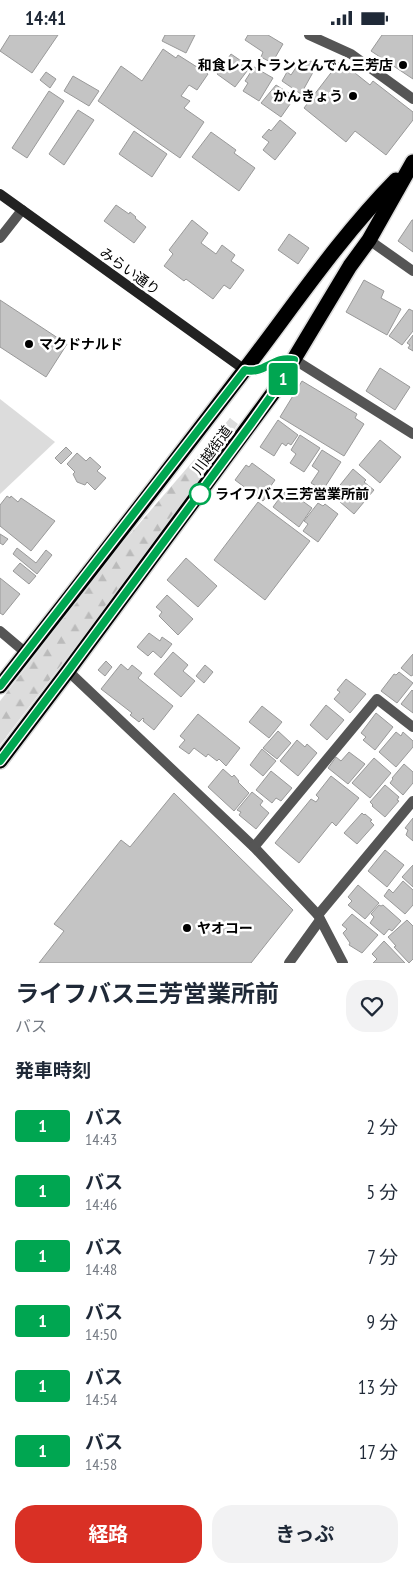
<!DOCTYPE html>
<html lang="ja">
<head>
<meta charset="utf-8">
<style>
  :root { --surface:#fff; --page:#f2f2f3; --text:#1f2937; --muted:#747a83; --accent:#d93025 }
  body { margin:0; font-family:"PT Sans Narrow","Noto Sans JP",sans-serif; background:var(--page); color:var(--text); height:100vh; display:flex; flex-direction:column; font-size:19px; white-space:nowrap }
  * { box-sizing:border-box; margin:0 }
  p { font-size:16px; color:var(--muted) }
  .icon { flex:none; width:28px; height:28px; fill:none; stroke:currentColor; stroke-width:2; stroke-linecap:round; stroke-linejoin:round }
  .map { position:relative; height:928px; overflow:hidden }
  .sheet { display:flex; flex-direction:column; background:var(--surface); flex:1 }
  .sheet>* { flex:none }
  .badge { padding:0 10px; border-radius:4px; font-size:18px; line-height:32px }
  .map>.badge { position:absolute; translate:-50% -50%; box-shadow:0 0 0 2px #fff }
  h2 { padding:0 15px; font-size:19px; line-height:45px }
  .round { display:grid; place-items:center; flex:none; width:52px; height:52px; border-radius:20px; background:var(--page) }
  .overview { display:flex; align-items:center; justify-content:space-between; height:85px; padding:0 15px }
  h1 { font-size:24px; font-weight:700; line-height:38px }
  .button { display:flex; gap:10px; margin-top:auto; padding:10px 15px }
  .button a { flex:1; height:58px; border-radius:20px; background:var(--accent); color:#fff; font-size:20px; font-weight:700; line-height:58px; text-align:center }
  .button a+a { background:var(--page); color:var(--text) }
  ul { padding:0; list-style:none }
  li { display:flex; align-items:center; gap:15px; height:65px; padding:0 15px }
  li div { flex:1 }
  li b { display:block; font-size:19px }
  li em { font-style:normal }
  li .badge { min-width:55px; font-weight:700; text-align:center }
  .status { display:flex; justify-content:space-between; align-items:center; height:35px; padding:0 25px; background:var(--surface); direction:ltr }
  .status svg { height:14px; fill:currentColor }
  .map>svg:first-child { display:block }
</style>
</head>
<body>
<div class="status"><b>14:41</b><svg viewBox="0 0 49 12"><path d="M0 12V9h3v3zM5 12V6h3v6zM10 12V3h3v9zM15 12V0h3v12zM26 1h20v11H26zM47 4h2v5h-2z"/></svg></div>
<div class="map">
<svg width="413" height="928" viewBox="0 0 413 928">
  <defs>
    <pattern id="forest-firs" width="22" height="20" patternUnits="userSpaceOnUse" patternTransform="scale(1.25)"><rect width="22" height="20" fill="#dcdcdc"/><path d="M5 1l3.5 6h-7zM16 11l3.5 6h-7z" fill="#bbb"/></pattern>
  </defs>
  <rect width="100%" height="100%" fill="#fff"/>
  <!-- green -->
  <path fill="#dcdcdc" d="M 0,364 L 55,407 L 0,459 Z"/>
  <!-- forest -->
  <path fill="url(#forest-firs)" d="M 230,383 L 238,389 C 163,499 81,604 0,710 L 0,666 L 120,511 Z"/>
  <!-- building -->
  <g fill="#c4c4c4" stroke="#999">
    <path d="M 10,0 L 58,0 L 32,38 L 0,16 Z"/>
    <path d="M 165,0 L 195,0 L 186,18 L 162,6 Z"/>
    <path d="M 248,0 L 268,0 L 283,9 L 272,28 L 261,22 L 263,17 L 245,5 Z"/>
    <path d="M 382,0 L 413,0 L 413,44 L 371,16 Z"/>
    <path d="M 163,14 L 176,23 L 178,20 L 208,39 L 197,55 L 189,50 L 181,61 L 190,66 L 184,73 L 204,87 L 180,123 L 98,66 L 121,31 L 142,46 Z"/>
    <path d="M 231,19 L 250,32 L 235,52 L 217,39 Z"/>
    <path d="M 301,25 L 306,28 L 311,26 L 317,30 L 301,59 L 282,46 L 287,37 L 291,40 Z"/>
    <path d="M 340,26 L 370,50 L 373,46 L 413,77 L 413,85 L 386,120 L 355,96 L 346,107 L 304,73 Z"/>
    <path d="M 254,32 L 273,43 L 259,66 L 243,56 L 248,48 L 245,46 Z"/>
    <path d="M 46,37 L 56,44 L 50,53 L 40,45 Z"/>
    <path d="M 73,41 L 99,56 L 89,71 L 64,56 Z"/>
    <path d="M 276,50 L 295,62 L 281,82 L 261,68 Z"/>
    <path d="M 49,56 L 64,66 L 27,123 L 12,113 Z"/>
    <path d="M 78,75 L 94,85 L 64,130 L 49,119 Z"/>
    <path d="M 280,85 L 296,98 L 275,125 L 263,115 L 269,107 L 262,102 L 269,94 L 271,96 Z"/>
    <path d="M 134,96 L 167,119 L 152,142 L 119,119 Z"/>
    <path d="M 211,97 L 236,115 L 234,118 L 255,133 L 239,156 L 192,122 Z"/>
    <path d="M 116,170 L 129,179 L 130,177 L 136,182 L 135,183 L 146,192 L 134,208 L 104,186 Z"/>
    <path d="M 192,185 L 208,198 L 201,208 L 216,219 L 222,210 L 235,220 L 231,226 L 244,235 L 230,254 L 224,250 L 213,264 L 186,244 L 184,246 L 164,231 L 173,219 L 169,215 Z"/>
    <path d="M 412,185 L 413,185 L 413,217 L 398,206 Z"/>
    <path d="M 289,199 L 309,213 L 298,229 L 278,215 Z"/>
    <path d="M 364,245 L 384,256 L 381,263 L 401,274 L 387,300 L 346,277 Z"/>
    <path d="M 0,265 L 67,309 L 46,342 L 0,312 Z"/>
    <path d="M 409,274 L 413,276 L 413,296 L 402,310 L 389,301 Z"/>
    <path d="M 413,300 L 413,316 L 408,313 L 410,310 L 407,308 Z"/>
    <path d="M 380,333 L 410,352 L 395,375 L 366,356 Z"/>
    <path d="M 302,346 L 357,379 L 355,383 L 364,389 L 344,421 L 280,382 Z"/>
    <path d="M 278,385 L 298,400 L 291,410 L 288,408 L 286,411 L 282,408 L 274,421 L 260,412 Z"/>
    <path d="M 300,400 L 320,413 L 304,437 L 290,428 L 296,419 L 291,415 Z"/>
    <path d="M 380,405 L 401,422 L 380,448 L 359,430 Z"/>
    <path d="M 66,412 L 72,418 L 61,429 L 55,423 Z"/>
    <path d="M 322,415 L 341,427 L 323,455 L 311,448 L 319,436 L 312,431 Z"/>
    <path d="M 77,418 L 86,426 L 90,422 L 101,432 L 97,436 L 106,443 L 95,455 L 87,447 L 85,450 L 77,447 L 73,439 L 75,437 L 67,429 Z"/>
    <path d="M 252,428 L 275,445 L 265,459 L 268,460 L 263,466 L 235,445 L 246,430 L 249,432 Z"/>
    <path d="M 353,434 L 366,445 L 364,447 L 374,455 L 354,479 L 332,460 Z"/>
    <path d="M 289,456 L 312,473 L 299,492 L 273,472 L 284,457 L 287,459 Z"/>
    <path d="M 7,461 L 10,463 L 11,461 L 18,467 L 21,463 L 55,486 L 31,516 L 0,491 L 0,470 Z"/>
    <path d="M 258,467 L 310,506 L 265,565 L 214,525 Z"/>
    <path d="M 318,468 L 323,471 L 325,469 L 338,479 L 318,507 L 303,496 L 308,489 L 304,486 Z"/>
    <path d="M 0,499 L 8,504 L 3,510 L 0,508 Z"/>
    <path d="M 17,513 L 36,528 L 46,515 L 52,520 L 37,539 L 13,519 Z"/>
    <path d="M 186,523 L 217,551 L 198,572 L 167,545 Z"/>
    <path d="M 20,528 L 36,541 L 29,549 L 13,536 Z"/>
    <path d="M 0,543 L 20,559 L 3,580 L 0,578 Z"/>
    <path d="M 167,560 L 193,584 L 178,600 L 159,581 L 162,577 L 156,572 Z"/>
    <path d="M 149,598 L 160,606 L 162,602 L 172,609 L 161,623 L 153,616 L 148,621 L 137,612 Z"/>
    <path d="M 173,617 L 188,630 L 183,636 L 195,646 L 181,662 L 154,639 Z"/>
    <path d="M 413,619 L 413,640 L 411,641 L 401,633 Z"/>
    <path d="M 106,626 L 112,632 L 105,641 L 98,635 Z"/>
    <path d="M 121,629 L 128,635 L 132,630 L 142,638 L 138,643 L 173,671 L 154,695 L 143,686 L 144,684 L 143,683 L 139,687 L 130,680 L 132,678 L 101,654 Z"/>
    <path d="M 205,630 L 213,637 L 204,648 L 196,641 Z"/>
    <path d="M 399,637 L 413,648 L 397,668 L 381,656 L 394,639 L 396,640 Z"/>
    <path d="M 346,644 L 366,659 L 350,678 L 334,664 L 340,657 L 337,655 Z"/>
    <path d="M 412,655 L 413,656 L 413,678 L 401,669 Z"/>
    <path d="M 326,670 L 344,685 L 327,705 L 310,690 Z"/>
    <path d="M 262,671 L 282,687 L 269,703 L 249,687 Z"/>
    <path d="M 376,678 L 393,692 L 375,715 L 363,705 L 366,702 L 361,698 Z"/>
    <path d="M 198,679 L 240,713 L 226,731 L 219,724 L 217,726 L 208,719 L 206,722 L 194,713 L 189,719 L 179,712 L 185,705 L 180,701 Z"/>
    <path d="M 278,696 L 291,708 L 277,724 L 263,713 Z"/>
    <path d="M 396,697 L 401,701 L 403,697 L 413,706 L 413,712 L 396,732 L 379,717 Z"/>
    <path d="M 297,705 L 305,712 L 307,709 L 317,718 L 298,741 L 280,726 Z"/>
    <path d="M 262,714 L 276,726 L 263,741 L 250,730 Z"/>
    <path d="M 349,717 L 365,729 L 348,749 L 328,733 L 336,722 L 341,726 Z"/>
    <path d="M 374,723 L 391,738 L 370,763 L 352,748 Z"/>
    <path d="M 404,729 L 413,737 L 413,748 L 403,760 L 390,748 L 393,744 L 392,743 Z"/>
    <path d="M 223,734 L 232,742 L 234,740 L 239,746 L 238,747 L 249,758 L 234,776 L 208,752 Z"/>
    <path d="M 271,736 L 292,753 L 281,766 L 276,763 L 272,768 L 256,755 Z"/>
    <path d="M 331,741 L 359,763 L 336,791 L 332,787 L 299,828 L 275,808 L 311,764 L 316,767 L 319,763 L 316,760 Z"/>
    <path d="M 385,750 L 399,762 L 397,765 L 399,766 L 385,782 L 372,771 L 373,770 L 370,767 Z"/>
    <path d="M 252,757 L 263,766 L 260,770 L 269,778 L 256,794 L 239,780 L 241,777 L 237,775 Z"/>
    <path d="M 174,758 L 293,875 L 251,928 L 39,928 L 64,896 L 54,889 L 121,805 L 130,812 Z"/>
    <path d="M 362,778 L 364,780 L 365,779 L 372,785 L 370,786 L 374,790 L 357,809 L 344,798 Z"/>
    <path d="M 413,783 L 413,806 L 406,800 L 408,795 L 405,793 Z"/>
    <path d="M 385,815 L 404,830 L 387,852 L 368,836 Z"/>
    <path d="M 413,830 L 413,852 L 402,842 Z"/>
    <path d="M 403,846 L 413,855 L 413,870 L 405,879 L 384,861 L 389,854 L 393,858 Z"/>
    <path d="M 358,850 L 379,868 L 365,884 L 348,870 L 352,866 L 348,862 Z"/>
    <path d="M 379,870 L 381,871 L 383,870 L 401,886 L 392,896 L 389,894 L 384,900 L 370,888 L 374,882 L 371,879 Z"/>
    <path d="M 352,879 L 378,900 L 362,918 L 349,910 L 350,908 L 343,898 L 347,894 L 342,890 Z"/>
    <path d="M 407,885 L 413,891 L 413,924 L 409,928 L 394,912 L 396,911 L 388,902 Z"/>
    <path d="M 384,906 L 405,928 L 373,928 L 377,924 L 372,919 Z"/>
  </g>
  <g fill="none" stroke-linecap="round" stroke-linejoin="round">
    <defs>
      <g id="highway">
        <path d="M 0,651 C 82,547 163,442 243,337 C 293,272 338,204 396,145"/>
        <path d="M 0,726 L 68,636 L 276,354 L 350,231 L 369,205 L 413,127"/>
      </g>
    </defs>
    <!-- highway casing -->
    <use href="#highway" stroke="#dbdbdb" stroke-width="18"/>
    <!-- street -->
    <g stroke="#555" stroke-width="10">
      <path d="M 309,0 L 351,19 L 413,64"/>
      <path d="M 0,203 L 22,175"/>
      <path d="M 369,205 L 413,236"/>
      <path d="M 245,335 C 264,340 274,320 295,325 L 413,399"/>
      <path d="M 0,596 L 26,618"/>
      <path d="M 68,636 L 254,812 L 318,880 L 343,928"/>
      <path d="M 254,812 L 377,664 L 413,692"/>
      <path d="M 318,880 L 413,766"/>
      <path d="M 289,928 L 320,885"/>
    </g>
    <!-- secondary -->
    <path stroke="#222" stroke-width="10" d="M 0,159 L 245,335"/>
    <!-- highway -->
    <use href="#highway" stroke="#000" stroke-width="15"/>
  </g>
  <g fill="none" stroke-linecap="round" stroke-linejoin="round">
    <defs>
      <path id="line" d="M 0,651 L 245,335 C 264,340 274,320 294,325 L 276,354 L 251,389 L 68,636 L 0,726"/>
    </defs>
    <!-- line casing -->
    <use href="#line" stroke="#fff" stroke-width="11"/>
    <!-- line -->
    <use href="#line" stroke="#00a651" stroke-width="8"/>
  </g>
  <!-- markers -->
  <g fill="#000" stroke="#fff" stroke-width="2">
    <circle cx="403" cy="30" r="5"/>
    <circle cx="353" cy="61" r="5"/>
    <circle cx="29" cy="309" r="5"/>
    <circle cx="187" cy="893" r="5"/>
  </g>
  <circle fill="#fff" stroke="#00a651" stroke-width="2.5" cx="200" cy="459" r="10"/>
  <g text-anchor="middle" stroke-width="5" stroke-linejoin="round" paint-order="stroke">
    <!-- poi labels -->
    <g font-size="14" font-weight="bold" fill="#000" stroke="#fff" text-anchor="end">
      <text x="393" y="35">和食レストランとんでん三芳店</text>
      <text x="343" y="66">かんきょう</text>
      <text x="39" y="314" text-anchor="start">マクドナルド</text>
      <text x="197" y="898" text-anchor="start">ヤオコー</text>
    </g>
    <!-- street labels -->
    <g font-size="14" fill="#000" stroke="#fff">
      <text transform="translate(130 236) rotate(36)" y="5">みらい通り</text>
      <text transform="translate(212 415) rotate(-54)" y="5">川越街道</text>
    </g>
    <!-- stop labels -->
    <g font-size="14" font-weight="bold" fill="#000" stroke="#fff" text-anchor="start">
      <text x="215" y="464">ライフバス三芳営業所前</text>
    </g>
  </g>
</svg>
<b class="badge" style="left:283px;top:344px;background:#00a651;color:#fff">1</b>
</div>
<section class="sheet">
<div class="overview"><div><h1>ライフバス三芳営業所前</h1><p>バス</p></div><a class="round"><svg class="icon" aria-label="heart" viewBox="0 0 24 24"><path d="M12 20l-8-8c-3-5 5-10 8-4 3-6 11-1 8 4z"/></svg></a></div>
<h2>発車時刻</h2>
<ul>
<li><span class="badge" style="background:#00a651;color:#fff">1</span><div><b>バス</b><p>14:43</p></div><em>2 分</em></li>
<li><span class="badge" style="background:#00a651;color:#fff">1</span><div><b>バス</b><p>14:46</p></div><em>5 分</em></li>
<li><span class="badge" style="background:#00a651;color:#fff">1</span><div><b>バス</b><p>14:48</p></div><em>7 分</em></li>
<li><span class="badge" style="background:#00a651;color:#fff">1</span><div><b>バス</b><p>14:50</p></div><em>9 分</em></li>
<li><span class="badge" style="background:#00a651;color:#fff">1</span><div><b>バス</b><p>14:54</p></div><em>13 分</em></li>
<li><span class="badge" style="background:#00a651;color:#fff">1</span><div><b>バス</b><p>14:58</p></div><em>17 分</em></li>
</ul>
<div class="button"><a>経路</a><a>きっぷ</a></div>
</section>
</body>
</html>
